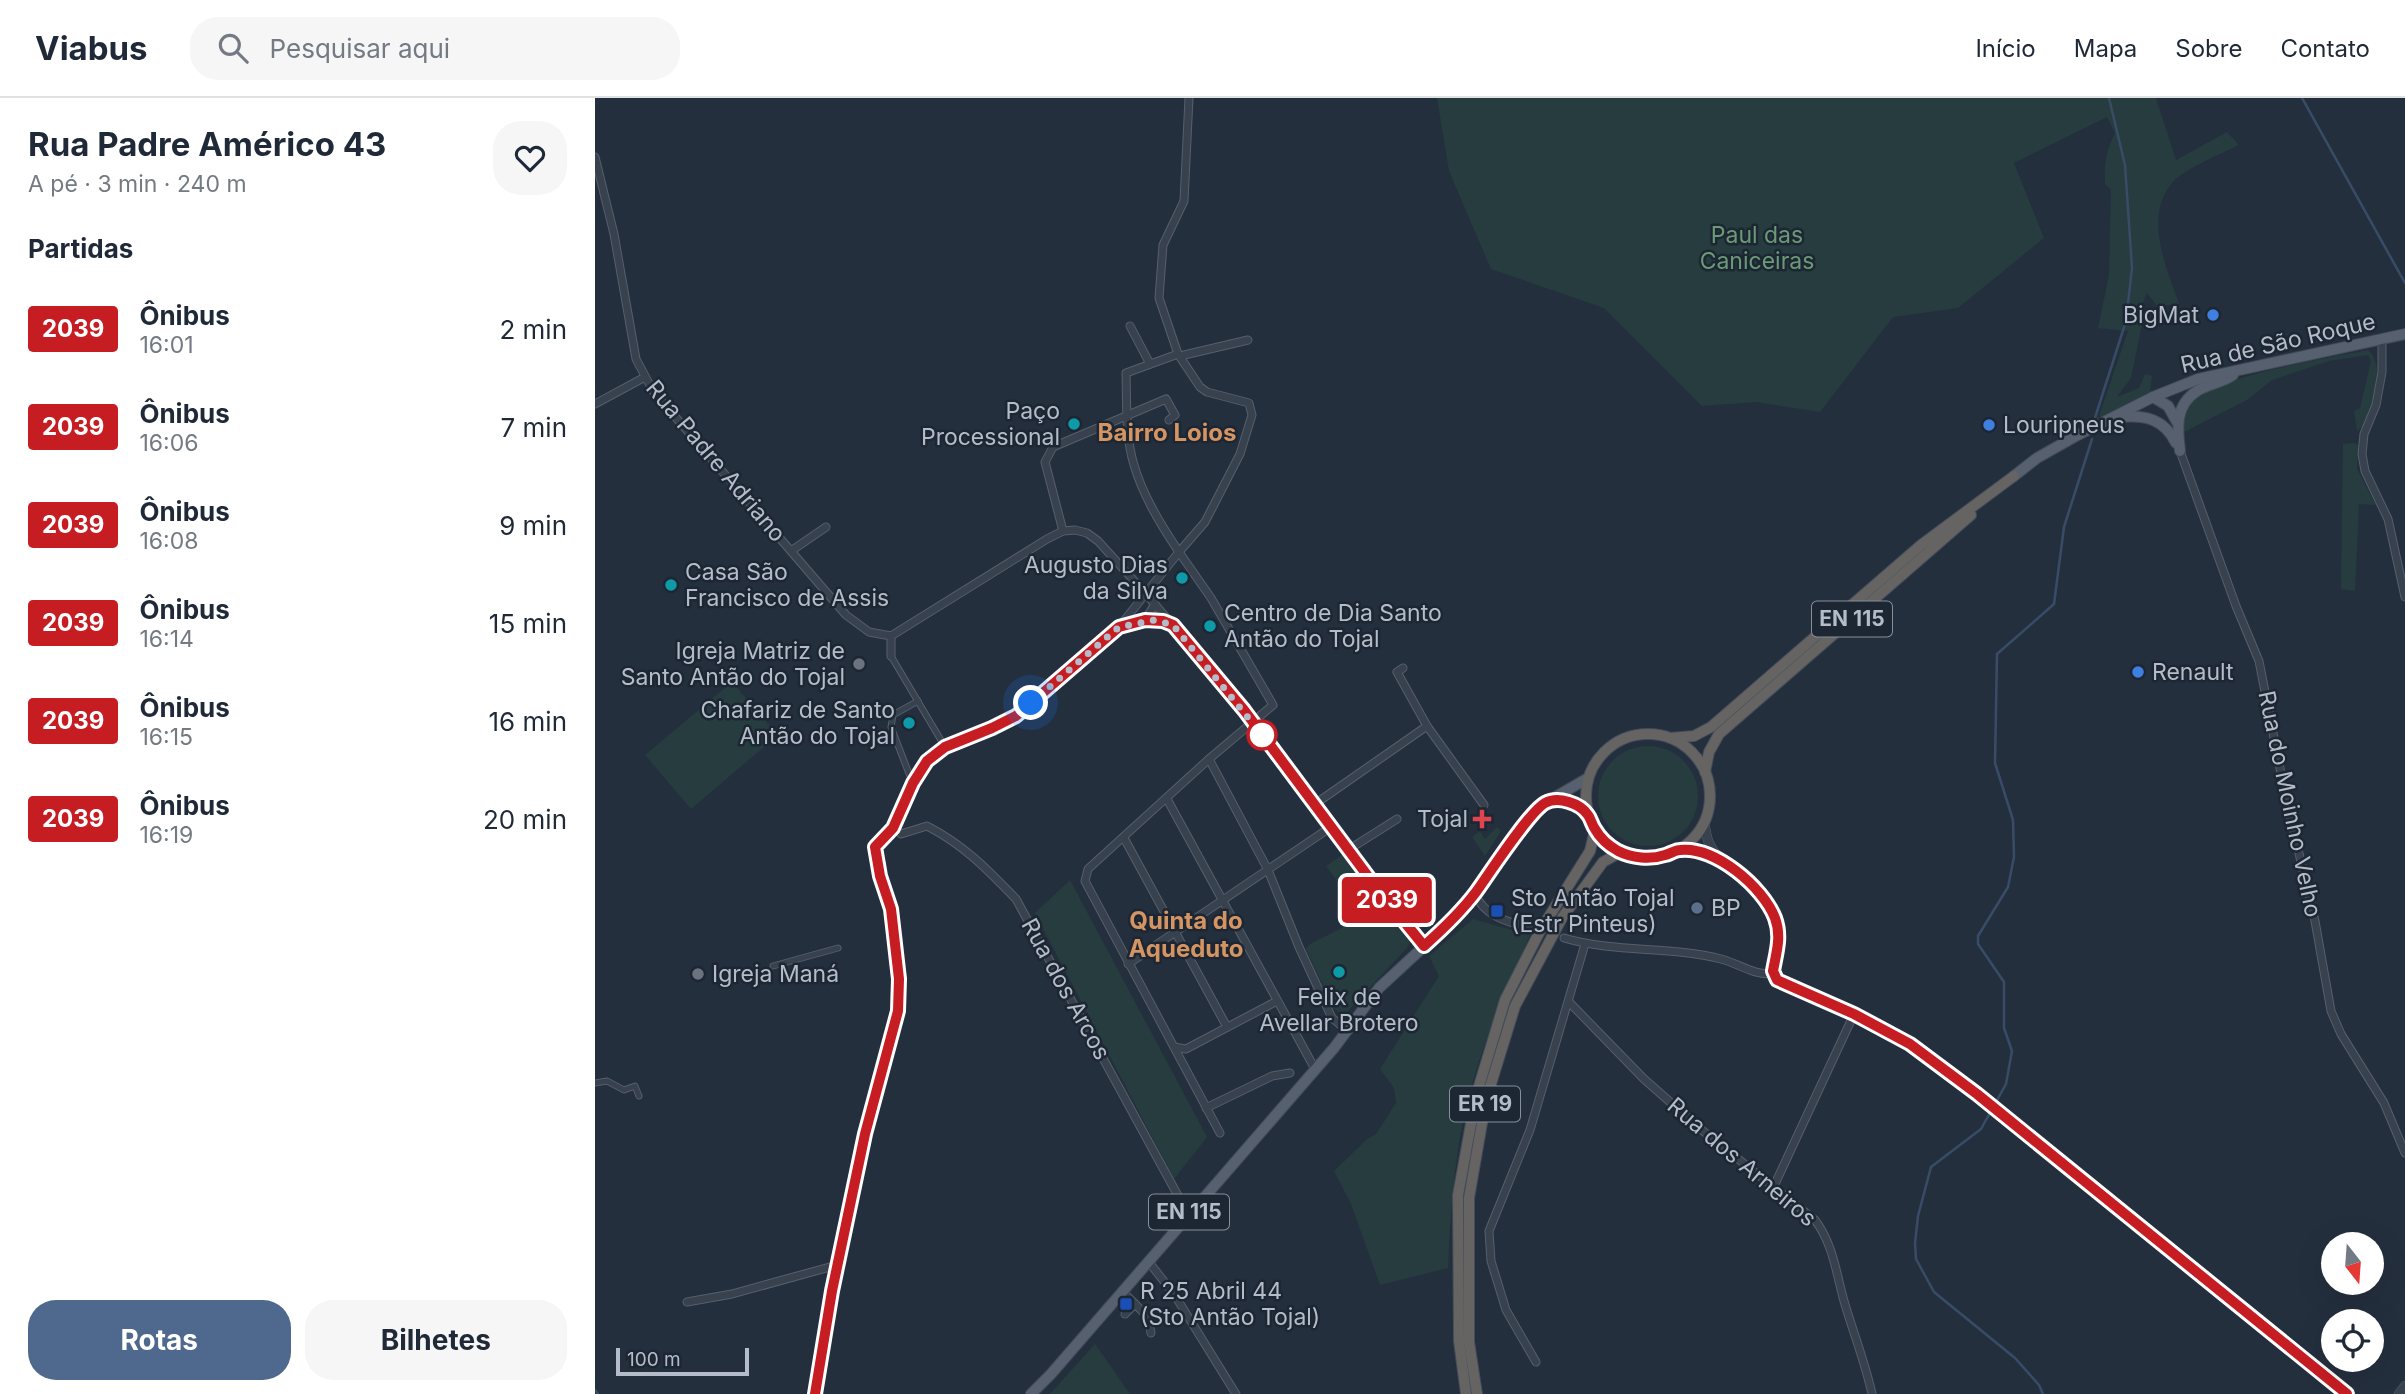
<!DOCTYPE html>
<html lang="pt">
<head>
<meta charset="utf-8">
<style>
  :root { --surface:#fff; --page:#f6f6f7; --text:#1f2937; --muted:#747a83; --line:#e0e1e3; --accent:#4f688e }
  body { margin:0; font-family:Inter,sans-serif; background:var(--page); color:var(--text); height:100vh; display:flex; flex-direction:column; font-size:26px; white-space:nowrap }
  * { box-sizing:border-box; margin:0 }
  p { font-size:23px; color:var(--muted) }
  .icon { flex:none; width:38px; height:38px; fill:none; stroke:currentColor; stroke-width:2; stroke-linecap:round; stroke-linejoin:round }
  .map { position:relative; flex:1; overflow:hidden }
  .side { display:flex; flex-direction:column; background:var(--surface); width:595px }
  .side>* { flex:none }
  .badge { padding:0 14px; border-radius:5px; font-size:24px; line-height:46px }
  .needle { width:46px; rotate:163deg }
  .fabs { position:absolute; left:1726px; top:1134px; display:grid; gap:14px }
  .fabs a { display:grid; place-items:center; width:63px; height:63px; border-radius:50%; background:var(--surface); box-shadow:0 7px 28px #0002; font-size:35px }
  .scale { position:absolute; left:21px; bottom:18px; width:133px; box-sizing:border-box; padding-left:7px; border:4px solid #b4bcc9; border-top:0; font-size:19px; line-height:24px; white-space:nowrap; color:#b4bcc9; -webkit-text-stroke:5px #1d2633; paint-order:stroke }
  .you { position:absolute; width:35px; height:35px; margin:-18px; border:5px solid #fff; border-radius:50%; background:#1a73e8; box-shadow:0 0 0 10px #1a73e833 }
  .map>.badge { position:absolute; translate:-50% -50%; box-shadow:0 0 0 4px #fff }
  h2 { padding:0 28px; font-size:26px; line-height:63px }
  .round { display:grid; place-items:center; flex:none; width:74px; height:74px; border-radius:28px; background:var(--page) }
  .summary { display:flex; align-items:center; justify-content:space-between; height:119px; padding:0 28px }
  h1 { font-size:33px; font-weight:700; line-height:52px }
  .primary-button { display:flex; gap:14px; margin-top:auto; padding:14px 28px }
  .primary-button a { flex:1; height:80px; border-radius:28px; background:var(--accent); color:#fff; font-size:28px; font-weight:700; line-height:80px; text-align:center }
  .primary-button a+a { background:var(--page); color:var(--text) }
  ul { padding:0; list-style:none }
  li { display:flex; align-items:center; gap:21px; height:98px; padding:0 28px }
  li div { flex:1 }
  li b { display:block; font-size:26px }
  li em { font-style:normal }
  li .badge { min-width:77px; font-weight:700; text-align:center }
  header { display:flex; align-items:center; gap:42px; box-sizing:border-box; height:98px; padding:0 35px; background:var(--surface); border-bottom:2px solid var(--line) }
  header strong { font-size:33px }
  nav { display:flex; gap:38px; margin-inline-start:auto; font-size:24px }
  .search { width:490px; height:63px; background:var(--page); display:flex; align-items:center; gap:18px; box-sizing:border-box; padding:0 24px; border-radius:28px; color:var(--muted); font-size:26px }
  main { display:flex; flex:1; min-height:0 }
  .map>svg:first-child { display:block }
</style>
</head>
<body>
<header>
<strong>Viabus</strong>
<div class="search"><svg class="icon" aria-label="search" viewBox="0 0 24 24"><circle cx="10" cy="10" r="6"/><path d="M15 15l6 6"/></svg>Pesquisar aqui</div>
<nav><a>Início</a><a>Mapa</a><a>Sobre</a><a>Contato</a></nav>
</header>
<main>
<section class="side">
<div class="summary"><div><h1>Rua Padre Américo 43</h1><p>A pé · 3 min · 240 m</p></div><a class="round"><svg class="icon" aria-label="heart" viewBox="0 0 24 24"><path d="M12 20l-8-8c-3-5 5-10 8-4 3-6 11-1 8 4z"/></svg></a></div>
<h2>Partidas</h2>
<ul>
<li><span class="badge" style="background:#c61d23;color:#fff">2039</span><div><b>Ônibus</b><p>16:01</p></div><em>2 min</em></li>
<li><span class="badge" style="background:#c61d23;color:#fff">2039</span><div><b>Ônibus</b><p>16:06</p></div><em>7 min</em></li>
<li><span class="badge" style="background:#c61d23;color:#fff">2039</span><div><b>Ônibus</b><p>16:08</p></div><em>9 min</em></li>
<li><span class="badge" style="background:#c61d23;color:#fff">2039</span><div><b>Ônibus</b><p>16:14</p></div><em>15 min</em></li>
<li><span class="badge" style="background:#c61d23;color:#fff">2039</span><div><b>Ônibus</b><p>16:15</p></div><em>16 min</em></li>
<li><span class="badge" style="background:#c61d23;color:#fff">2039</span><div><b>Ônibus</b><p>16:19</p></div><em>20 min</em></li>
</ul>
<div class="primary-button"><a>Rotas</a><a>Bilhetes</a></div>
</section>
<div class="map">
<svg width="1810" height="1296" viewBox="0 0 1810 1296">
  <rect width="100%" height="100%" fill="#242f3e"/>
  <!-- green -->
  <g fill="#263c3f">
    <path d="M 842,0 L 1561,0 L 1581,62 L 1632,34 L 1644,47 C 1628,55 1587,72 1577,85 C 1548,120 1572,170 1584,206 L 1562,208 L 1552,195 L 1545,211 L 1549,216 L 1536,280 L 1522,299 L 1544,290 L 1550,276 L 1557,278 L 1555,294 L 1507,319 L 1504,318 L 1533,233 L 1503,230 L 1514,177 L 1516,92 L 1510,86 C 1509,67 1511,53 1520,35 L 1512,19 L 1419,65 L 1449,140 L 1363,210 L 1298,219 L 1225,314 L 1161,304 L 1107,308 L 1009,210 L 896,171 L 854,73 Z"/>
    <path d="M 1773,252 C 1792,266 1780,323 1762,333 L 1759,313 L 1765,310 L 1776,263 L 1773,257 L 1734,263 L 1677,282 L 1652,302 L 1587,335 C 1589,324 1589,312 1596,304 C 1621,278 1734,260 1773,252 Z"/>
    <path d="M 1759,345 L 1763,347 L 1762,371 L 1781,407 L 1764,406 L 1760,493 L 1746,491 L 1748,346 Z"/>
    <path d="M 137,584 L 183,637 L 96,711 L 50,657 Z"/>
    <circle cx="1053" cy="698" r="50"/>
    <path d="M 902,729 L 906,733 L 890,758 L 877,739 L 885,733 L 890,741 Z"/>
    <path d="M 748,756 L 771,788 L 755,800 L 731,768 Z"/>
    <path d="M 475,782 L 612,1039 L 579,1081 L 440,815 Z"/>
    <path d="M 778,793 L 814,837 L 816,842 L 811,851 L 751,915 L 747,916 L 738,910 L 711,851 L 715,846 L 753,827 L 748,815 Z"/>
    <path d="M 878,821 L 935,837 C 914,885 892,933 878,983 C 860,1044 856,1107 853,1170 L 785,1187 L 756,1106 L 739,1073 L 772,1041 L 781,1036 L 801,1005 L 799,990 L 785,971 L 844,878 L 834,858 Z"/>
    <path d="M 500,1246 L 535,1296 L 455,1296 Z"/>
  </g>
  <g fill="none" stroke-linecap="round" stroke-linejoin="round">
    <!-- stream -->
    <g stroke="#394c67" stroke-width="2.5">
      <path d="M 1707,0 L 1810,185"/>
      <path d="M 1499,323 L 1531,223 L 1537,170 L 1530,67 L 1514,0"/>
      <path d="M 0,1292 L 3,1296"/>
      <path d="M 1448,1296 L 1444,1287 L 1420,1260 L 1339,1194 L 1321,1161 L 1320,1145 L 1323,1118 L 1336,1069 L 1386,1031 L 1411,986 L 1417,953 L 1409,930 L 1409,884 L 1383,846 L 1383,838 L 1413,789 L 1419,759 L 1418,722 L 1400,665 L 1402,556 L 1459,506 L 1469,429 L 1497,341"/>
    </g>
    <defs>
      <g id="pedestrian">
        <path d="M 296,558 L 350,649"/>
        <path d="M 318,686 L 296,629 L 298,617 L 323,603"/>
        <path d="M 178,868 L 243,850"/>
        <path d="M 0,985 L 12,983 L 29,992 L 40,988 L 44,998"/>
      </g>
      <g id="minor">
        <path d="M 0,59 L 19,136 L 41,261 L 58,293 L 251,517 L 274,534 L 296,538"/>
        <path d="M 535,228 L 555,266"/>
        <path d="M 1787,242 L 1787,274 L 1781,307 L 1769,336 L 1767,356 L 1770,373 L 1793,421 L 1810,499"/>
        <path d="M 583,256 L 531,275 C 532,305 530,338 539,367 C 548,398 566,427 584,454 L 610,424 L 645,356 L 657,317 L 654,305 L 612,294 L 605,289 L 583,256 L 564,200 L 568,147 L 589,103 L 594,0"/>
        <path d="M 585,258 L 653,242"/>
        <path d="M 0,306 L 50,279"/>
        <path d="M 1585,353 L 1641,508 L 1664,563 L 1690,696 L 1720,823 L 1736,913 L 1746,936 L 1789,1005 L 1810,1055"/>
        <path d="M 468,433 L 450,364 L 458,349 L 571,301 L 580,317 L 574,322"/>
        <path d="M 196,453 L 231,429"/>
        <path d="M 550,522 L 560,506"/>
        <path d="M 525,529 C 542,524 558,518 574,525"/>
        <path d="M 296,538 L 452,441 L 468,433 L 480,432 L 492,435 L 503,443 L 552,497 L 649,612 L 781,789 L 829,848"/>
        <path d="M 296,538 L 296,558"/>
        <path d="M 808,570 L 802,574 L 832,628 L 889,707"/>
        <path d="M 614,661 L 673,772 L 704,849 L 737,920 L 753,933"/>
        <path d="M 572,701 L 720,971"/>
        <path d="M 720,706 L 832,628"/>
        <path d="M 298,730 L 306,736 L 332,728 C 369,747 392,771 421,801 L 593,1116"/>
        <path d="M 529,740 L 632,929"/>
        <path d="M 753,752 L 802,721"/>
        <path d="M 880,796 C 891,822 920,825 945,833"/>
        <path d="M 969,840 C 1020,855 1075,848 1126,861 C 1143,865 1161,879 1178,875"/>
        <path d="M 533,866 L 736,729"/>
        <path d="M 974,904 L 1049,981 L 1108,1033 L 1220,1122 C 1238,1146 1241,1174 1249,1203 C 1258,1234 1270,1264 1277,1296"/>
        <path d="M 579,949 L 591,951 L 682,903"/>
        <path d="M 611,1010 L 677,978 L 695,975"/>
        <path d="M 1179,1088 L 1259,916"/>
        <path d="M 553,1163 L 579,1196 L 641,1296"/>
        <path d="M 528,1194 L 553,1219 L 556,1235"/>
        <path d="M 92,1204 L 137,1196 L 242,1167"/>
        <path d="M 530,1216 L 540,1206"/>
        <path d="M 941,1264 L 911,1212 L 896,1163 L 894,1133 L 935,1032 L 990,846"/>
        <path d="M 220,1296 L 237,1193 L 270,1036 L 304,913 L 304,881 L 296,811 L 285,778 L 280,749 L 298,730 L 318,686 L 332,663 L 350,649 L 397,630 L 420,618 L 475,573 L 524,529 L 584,454 L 616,500 L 678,607 L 614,661 L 493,771 L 490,783 L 625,1035"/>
      </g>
      <g id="tertiary">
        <path d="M 1109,723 C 1110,730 1111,738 1114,745 C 1133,785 1183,786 1184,846 C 1184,855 1179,864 1178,873 L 1183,882 L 1259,916 L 1315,946 L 1382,996 L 1752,1296"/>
        <path d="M 1085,752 L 1125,761"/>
        <path d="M 1804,1296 L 1810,1288"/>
      </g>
      <g id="primary">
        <path d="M 1558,299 L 1573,308 L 1582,324"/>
        <path d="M 1525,319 C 1551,317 1569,321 1581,345"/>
        <path d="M 1585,353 C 1582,330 1580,307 1602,293 C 1613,286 1627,285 1638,277"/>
        <path d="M 1419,378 L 1442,360 L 1481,338 L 1558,299 L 1603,281 L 1810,236"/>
        <path d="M 957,704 C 971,702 980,706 992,714"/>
        <path d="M 436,1296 L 456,1276 L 739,950 L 784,890 L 850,829 L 880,796 L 939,717 L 950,705 L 993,680"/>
      </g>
      <g id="trunk">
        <circle cx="1053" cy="698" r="62"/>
        <path d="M 1075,640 L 1099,638 L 1116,629 L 1326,447 L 1419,378"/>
        <path d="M 1110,674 L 1114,654 L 1124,636 L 1376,417"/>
        <path d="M 871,1296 L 864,1243 L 863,1097 L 881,998 L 910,902 L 945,833 L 995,753 L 1000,732"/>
        <path d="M 882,1296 L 874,1244 L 874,1100 L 891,1002 L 920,908 L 967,820 L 1008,764 L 1026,754"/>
      </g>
    </defs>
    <!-- pedestrian casing -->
    <use href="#pedestrian" stroke="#565f6c" stroke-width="7"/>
    <!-- minor casing -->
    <use href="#minor" stroke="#565f6c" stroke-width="9"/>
    <!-- tertiary casing -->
    <use href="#tertiary" stroke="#565f6c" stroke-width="10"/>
    <!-- primary casing -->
    <use href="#primary" stroke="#414a57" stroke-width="12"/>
    <!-- trunk casing -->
    <use href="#trunk" stroke="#434c59" stroke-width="12"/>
    <!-- pedestrian -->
    <use href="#pedestrian" stroke="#38414e" stroke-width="5"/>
    <!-- minor -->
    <use href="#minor" stroke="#38414e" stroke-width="7"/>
    <!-- tertiary -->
    <use href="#tertiary" stroke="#38414e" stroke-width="9"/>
    <!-- primary -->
    <use href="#primary" stroke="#56606e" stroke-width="10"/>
    <!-- trunk -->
    <use href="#trunk" stroke="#656462" stroke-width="10"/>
  </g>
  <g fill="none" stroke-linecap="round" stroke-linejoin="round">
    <defs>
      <path id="line" d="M 220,1296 L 237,1193 L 270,1036 L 303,913 L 304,881 L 296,811 L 285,778 L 280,749 L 298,730 L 318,685 L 332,663 L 350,649 L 397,630 L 421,618 L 524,529 L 550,522 L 568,523 L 578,527 L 649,612 L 781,789 L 829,848 C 848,831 866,814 881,794 C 894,776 934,714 950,705 C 963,698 985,705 993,717 C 996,721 997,727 1000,731 C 1005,740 1014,748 1023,753 C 1037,760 1055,762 1070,757 C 1075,756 1080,752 1085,752 C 1120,748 1168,789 1180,820 C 1187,839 1181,855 1178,873 L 1182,882 L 1259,916 L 1315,946 L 1382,996 L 1752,1296"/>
    </defs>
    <!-- line casing -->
    <use href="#line" stroke="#fff" stroke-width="16"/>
    <!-- line -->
    <use href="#line" stroke="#c61d23" stroke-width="10"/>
    <!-- walk -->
    <path stroke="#b4bcc9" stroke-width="7" stroke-dasharray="0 12.6" d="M 436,605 L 524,529 L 560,522 L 578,527 L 667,637"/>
  </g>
  <!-- markers -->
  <g fill="#3f7fe0" stroke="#1d2633" stroke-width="2.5">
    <circle cx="1618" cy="217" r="7"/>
    <circle cx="1394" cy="327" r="7"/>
    <circle cx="1543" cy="574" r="7"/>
  </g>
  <g fill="#0f9aa8" stroke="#1d2633" stroke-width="2.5">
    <circle cx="479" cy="326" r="7"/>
    <circle cx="587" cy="480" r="7"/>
    <circle cx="76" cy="487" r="7"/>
    <circle cx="615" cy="528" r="7"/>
    <circle cx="314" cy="625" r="7"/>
    <circle cx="744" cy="874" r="7"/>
  </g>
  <g fill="#6b7280" stroke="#1d2633" stroke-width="2.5">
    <circle cx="264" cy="566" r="7"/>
    <circle cx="103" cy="876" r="7"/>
  </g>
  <circle fill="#fff" stroke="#c61d23" stroke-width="3.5" cx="667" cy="637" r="14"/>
  <path fill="#e0444e" stroke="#1d2633" stroke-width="2.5" d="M883.5 710.5h7v7h7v7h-7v7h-7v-7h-7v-7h7z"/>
  <circle fill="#5c6f8a" stroke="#1d2633" stroke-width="2.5" cx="1102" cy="810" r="7"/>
  <g fill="#1a4fb4" stroke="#1d2633" stroke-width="2.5">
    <rect x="895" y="806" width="14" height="14" rx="3.5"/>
    <rect x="524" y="1199" width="14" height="14" rx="3.5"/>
  </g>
  <g text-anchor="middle" stroke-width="5" stroke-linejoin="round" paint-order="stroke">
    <!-- shield labels -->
    <g fill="#1d2633" stroke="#878f9c" stroke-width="2">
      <rect x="1217" y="503.5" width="80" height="35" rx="5"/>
      <rect x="855" y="988.5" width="70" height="35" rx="5"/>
      <rect x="554" y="1096.5" width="80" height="35" rx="5"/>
    </g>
    <g font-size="21" font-weight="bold" fill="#b4bcc9">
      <text x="1257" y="528">EN 115</text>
      <text x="890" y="1013">ER 19</text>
      <text x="594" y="1121">EN 115</text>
    </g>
    <!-- park labels -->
    <g font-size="23" fill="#6b9a76" stroke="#1d2633">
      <text x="1162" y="145">Paul das<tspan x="1162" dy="26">Caniceiras</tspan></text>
    </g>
    <!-- poi labels -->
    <g font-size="23" fill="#b4bcc9" stroke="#1d2633" text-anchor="start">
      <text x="1604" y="225" text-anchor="end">BigMat</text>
      <text x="465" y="321" text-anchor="end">Paço<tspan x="465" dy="26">Processional</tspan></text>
      <text x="1408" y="335">Louripneus</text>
      <text x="573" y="475" text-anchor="end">Augusto Dias<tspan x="573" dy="26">da Silva</tspan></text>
      <text x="90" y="482">Casa São<tspan x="90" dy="26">Francisco de Assis</tspan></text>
      <text x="629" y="523">Centro de Dia Santo<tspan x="629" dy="26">Antão do Tojal</tspan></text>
      <text x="250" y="561" text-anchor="end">Igreja Matriz de<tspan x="250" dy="26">Santo Antão do Tojal</tspan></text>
      <text x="1557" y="582">Renault</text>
      <text x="300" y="620" text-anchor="end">Chafariz de Santo<tspan x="300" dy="26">Antão do Tojal</tspan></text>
      <text x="873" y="729" text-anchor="end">Tojal</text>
      <text x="916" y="808">Sto Antão Tojal<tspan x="916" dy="26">(Estr Pinteus)</tspan></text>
      <text x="1116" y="818">BP</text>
      <text x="117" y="884">Igreja Maná</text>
      <text x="744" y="907" text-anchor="middle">Felix de<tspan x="744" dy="26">Avellar Brotero</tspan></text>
      <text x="545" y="1201">R 25 Abril 44<tspan x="545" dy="26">(Sto Antão Tojal)</tspan></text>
    </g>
    <!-- street labels -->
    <g font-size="23" fill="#b4bcc9" stroke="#1d2633">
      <text transform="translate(1683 245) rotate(-13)" y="8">Rua de São Roque</text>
      <text transform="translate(121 363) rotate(50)" y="8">Rua Padre Adriano</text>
      <text transform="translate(1695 706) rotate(78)" y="8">Rua do Moinho Velho</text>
      <text transform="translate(471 891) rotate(61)" y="8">Rua dos Arcos</text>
      <text transform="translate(1147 1064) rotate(40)" y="8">Rua dos Arneiros</text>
    </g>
    <!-- neighbourhood labels -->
    <g font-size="24" font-weight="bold" fill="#d59563" stroke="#1d2633">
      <text x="572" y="343">Bairro Loios</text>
      <text x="591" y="831">Quinta do<tspan x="591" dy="28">Aqueduto</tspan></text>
    </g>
  </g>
</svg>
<div class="fabs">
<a><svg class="needle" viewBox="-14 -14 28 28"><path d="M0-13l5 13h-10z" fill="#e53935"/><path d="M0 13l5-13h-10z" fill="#747a83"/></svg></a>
<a><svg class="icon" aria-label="locate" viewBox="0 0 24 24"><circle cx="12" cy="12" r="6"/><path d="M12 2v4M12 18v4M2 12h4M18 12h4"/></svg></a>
</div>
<div class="scale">100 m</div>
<div class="you" style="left:436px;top:605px"></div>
<b class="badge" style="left:792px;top:802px;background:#c61d23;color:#fff">2039</b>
</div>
</main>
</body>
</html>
